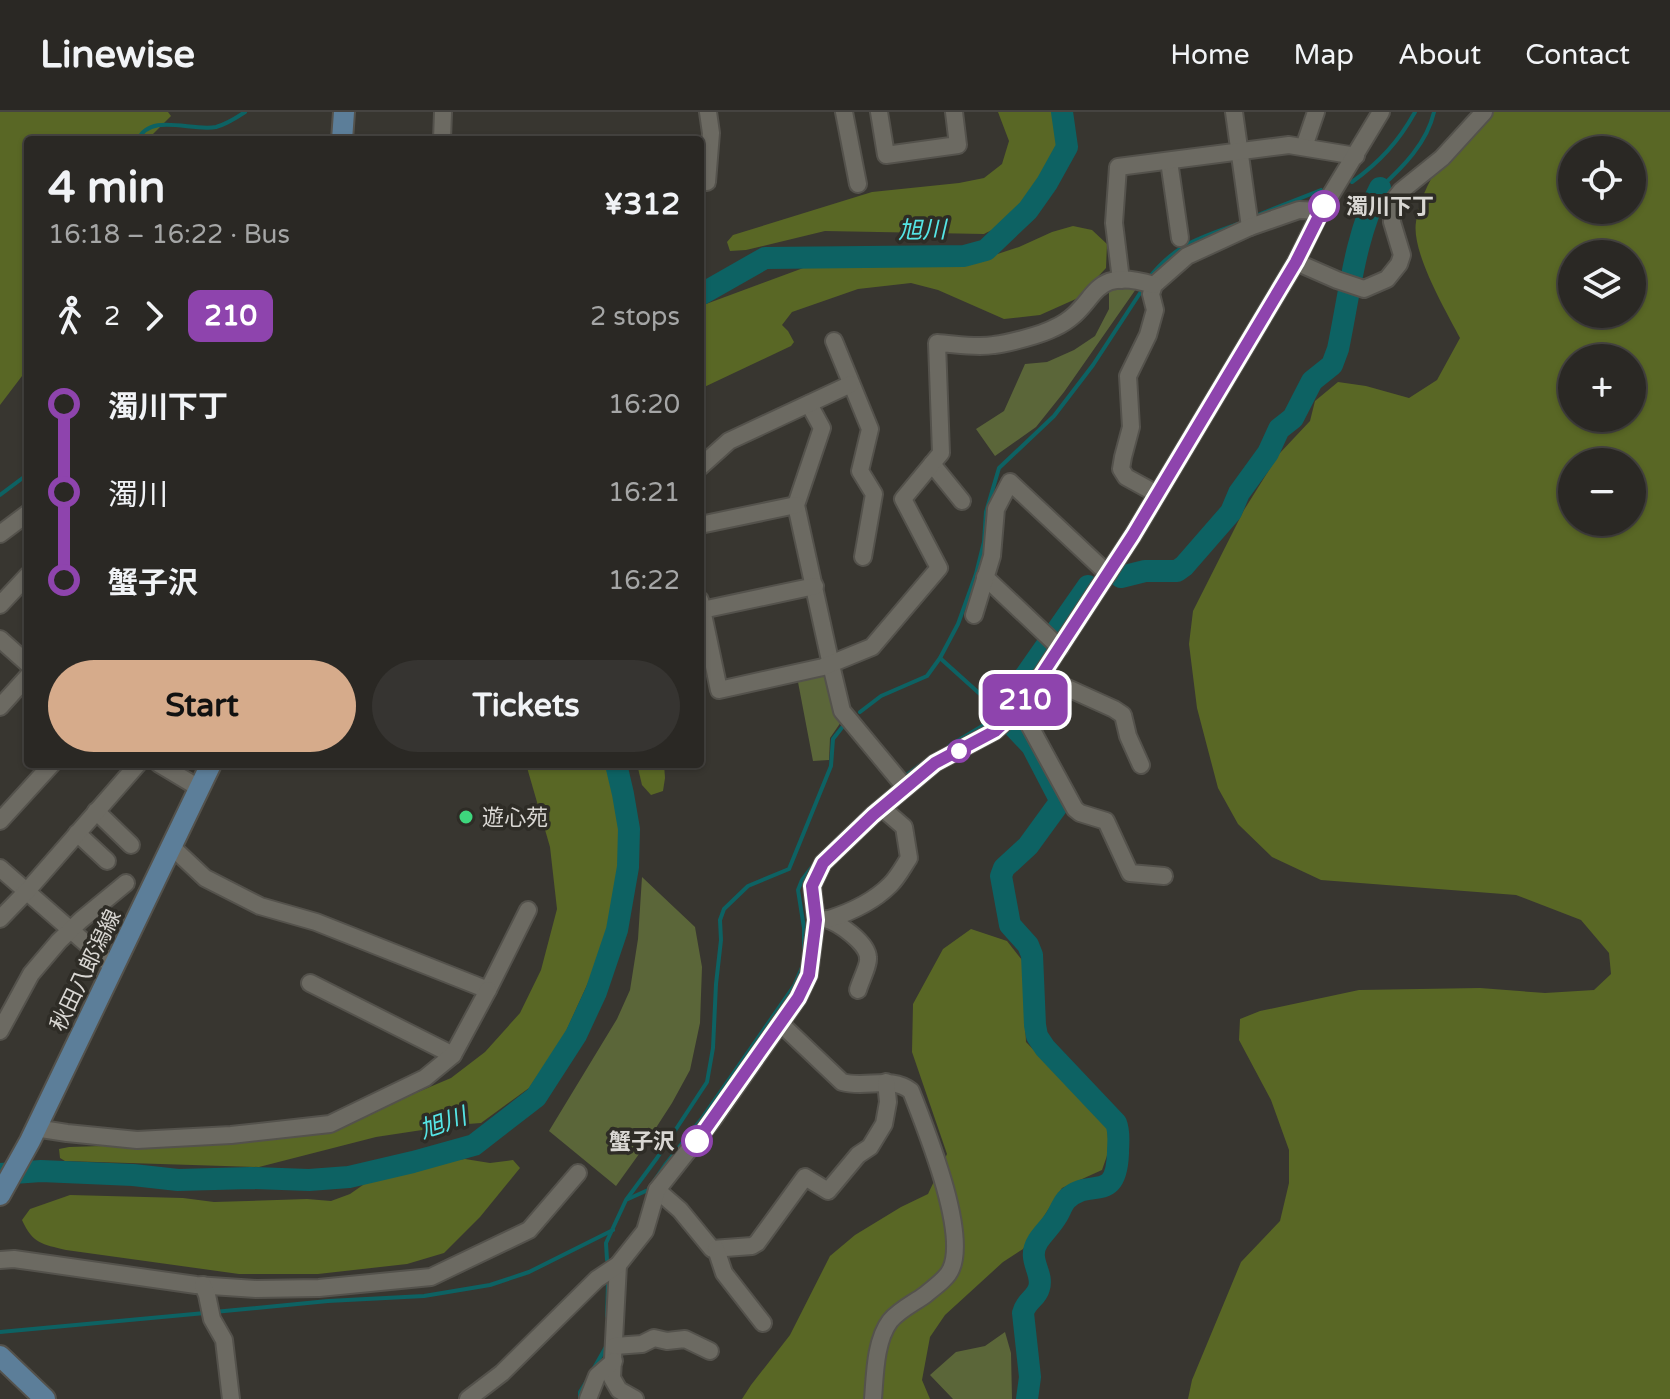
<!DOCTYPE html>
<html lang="en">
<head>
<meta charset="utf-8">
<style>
  :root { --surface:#2a2824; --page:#363431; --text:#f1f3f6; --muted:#a5a6a6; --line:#464441; --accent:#d6ab8b }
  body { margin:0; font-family:"Varela Round","Noto Sans JP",sans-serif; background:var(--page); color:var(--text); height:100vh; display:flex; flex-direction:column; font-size:30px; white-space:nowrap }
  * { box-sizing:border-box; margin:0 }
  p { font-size:26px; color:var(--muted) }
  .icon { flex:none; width:44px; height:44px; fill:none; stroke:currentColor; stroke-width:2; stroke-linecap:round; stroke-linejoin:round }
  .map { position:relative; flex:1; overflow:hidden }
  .panel { position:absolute; left:24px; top:24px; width:680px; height:632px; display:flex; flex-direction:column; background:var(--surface); border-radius:8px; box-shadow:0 2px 6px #0004,0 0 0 2px var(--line) }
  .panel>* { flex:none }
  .badge { padding:0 16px; border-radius:12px; font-size:28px; line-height:52px }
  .tools { position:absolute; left:1558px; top:24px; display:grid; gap:16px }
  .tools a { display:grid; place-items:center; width:88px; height:88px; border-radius:50%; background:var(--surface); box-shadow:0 2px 6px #0004,0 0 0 2px var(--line); font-size:40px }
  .map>.badge { position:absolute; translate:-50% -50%; box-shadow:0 0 0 4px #fff }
  .legs { display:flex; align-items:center; gap:12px; height:88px; padding:0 24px; font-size:26px }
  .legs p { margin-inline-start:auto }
  .headline { display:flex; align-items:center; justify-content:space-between; height:136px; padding:0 24px }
  h1 { font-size:44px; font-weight:700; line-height:60px }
  .primary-button { display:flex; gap:16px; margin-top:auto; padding:16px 24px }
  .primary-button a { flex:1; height:92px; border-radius:48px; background:var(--accent); color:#111; font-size:32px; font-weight:700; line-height:92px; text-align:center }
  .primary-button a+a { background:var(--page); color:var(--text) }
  ul { padding:0 24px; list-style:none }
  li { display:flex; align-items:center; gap:28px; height:88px; font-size:30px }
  li i { display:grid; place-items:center; width:12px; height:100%; margin:0 10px; background:currentColor }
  li i::after { content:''; width:20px; height:20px; margin:-10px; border:6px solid; border-radius:50%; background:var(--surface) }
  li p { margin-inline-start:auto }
  li:first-child i { background:linear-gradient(#0000 50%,currentColor 0) }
  li:last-child i { background:linear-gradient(currentColor 50%,#0000 0) }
  header { display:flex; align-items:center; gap:48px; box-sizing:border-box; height:112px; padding:0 40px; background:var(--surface); border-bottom:2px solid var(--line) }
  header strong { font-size:38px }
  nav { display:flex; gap:44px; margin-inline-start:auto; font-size:28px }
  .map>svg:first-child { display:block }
</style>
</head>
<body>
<header>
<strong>Linewise</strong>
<nav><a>Home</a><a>Map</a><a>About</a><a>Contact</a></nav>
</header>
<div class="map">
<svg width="1670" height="1287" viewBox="0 0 1670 1287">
  <rect width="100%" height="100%" fill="#383630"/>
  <!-- green -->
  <g fill="#5b6639">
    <path d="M 1118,175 L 1136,177 L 1064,280 L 1036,315 L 995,344 L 976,317 L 1004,299 L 1025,252 L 1047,250 L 1074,238 L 1095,224 L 1109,197 L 1109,177 Z"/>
    <path d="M 821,562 L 828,567 L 841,610 L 830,626 L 829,648 L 813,649 L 798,570 L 800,567 Z"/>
    <path d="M 642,765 L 695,815 L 702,855 L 700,911 L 690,958 L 672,991 L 639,1042 L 616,1074 L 549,1019 L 617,907 L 630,878 L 638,827 Z"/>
    <path d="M 1005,1220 L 1011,1241 L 1012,1287 L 953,1287 L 930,1263 L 956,1240 L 985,1234 Z"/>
  </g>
  <!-- forest -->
  <g fill="#596725" fill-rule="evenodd">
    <path d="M 0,0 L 168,0 L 171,4 L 147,28 L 28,28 L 28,238 L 22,264 L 0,293 Z"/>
    <path d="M 998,0 L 1055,0 C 1058,9 1059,22 1057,31 C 1054,49 1021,98 1006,110 C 1001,115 991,118 984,122 L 825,119 L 746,138 L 730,139 L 727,130 L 733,123 L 872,80 L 959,71 L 984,66 L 1002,52 L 1009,29 Z"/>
    <path d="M 1473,0 L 1670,0 L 1670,1287 L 1188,1287 L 1192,1268 L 1241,1150 L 1280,1109 L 1289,1071 L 1289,1038 L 1271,988 L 1239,928 L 1240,907 L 1260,899 L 1359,878 L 1480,876 L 1545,881 L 1594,878 L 1611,862 L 1609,841 L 1581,808 L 1516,783 L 1321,768 L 1272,745 L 1238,712 L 1218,676 L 1197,596 L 1189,532 L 1193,499 L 1244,398 L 1279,342 L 1310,309 L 1315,289 L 1338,270 L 1366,274 L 1409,286 L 1437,268 L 1460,226 C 1446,199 1411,140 1416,110 C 1421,72 1453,33 1473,0 ZM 1572,38 L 1632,38 L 1632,98 L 1572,98 ZM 1572,142 L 1632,142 L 1632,202 L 1572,202 ZM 1572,246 L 1632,246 L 1632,306 L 1572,306 ZM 1572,350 L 1632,350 L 1632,410 L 1572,410 Z"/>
    <path d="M 1073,114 L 1092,118 L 1107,132 L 1106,156 L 1078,186 L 1040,203 L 1004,207 L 938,178 L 911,171 L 858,177 L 792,200 L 782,213 L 788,219 L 794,230 L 791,234 L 700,277 L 700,195 L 706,192 L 806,155 L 843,152 L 967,152 L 1019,135 L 1052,120 Z"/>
    <path d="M 526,652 L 608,652 L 619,692 L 624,724 L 612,812 L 597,851 L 562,928 L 529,976 L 481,1011 L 455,1013 L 376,1025 L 259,1055 L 65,1049 L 60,1046 L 59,1037 L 69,1035 L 202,1031 L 333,1016 L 451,966 L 485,940 L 520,901 L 541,858 L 557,797 L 550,735 Z"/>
    <path d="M 637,652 L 664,652 L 665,666 L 663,679 L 651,683 L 642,673 Z"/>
    <path d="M 971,817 L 1007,829 L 1022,848 L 1026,930 L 1107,1014 L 1109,1038 L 1102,1058 L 1062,1076 L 1023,1137 L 1003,1150 L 945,1203 L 930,1225 L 922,1268 L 930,1287 L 742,1287 L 751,1273 L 790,1223 L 830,1144 L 855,1123 L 901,1095 L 928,1082 L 947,1042 L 912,940 L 913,892 L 943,837 Z"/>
    <path d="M 465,1047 L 490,1051 L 513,1048 L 520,1056 L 480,1105 L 444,1141 L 407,1152 L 318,1162 L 239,1162 L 66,1138 C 42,1132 33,1132 22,1108 L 30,1097 L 70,1083 L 183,1086 L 214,1090 L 307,1087 L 331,1089 L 350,1082 L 373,1066 L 430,1051 Z"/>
  </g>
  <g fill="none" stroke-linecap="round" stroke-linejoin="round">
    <!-- stream -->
    <g stroke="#0d6263" stroke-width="4">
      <path d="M 138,28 C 150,0 192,20 216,15 C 227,12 236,6 245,0"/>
      <path d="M 1352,70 C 1380,50 1399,29 1415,0"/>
      <path d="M 1380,76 C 1403,55 1427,31 1434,0"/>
      <path d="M 1253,105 L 1321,78"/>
      <path d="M 1148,167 C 1176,132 1197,127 1238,112"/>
      <path d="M 0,383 L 28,362"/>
      <path d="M 940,546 L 1000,600 L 994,607 L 949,634"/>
      <path d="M 860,600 L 881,584 L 927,564 L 940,546 L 958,512 L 976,462 L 984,430 L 986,400 L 999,356 L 1054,304 L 1093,253 L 1144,175"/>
      <path d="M 905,664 L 931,645"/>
      <path d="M 804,844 L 804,816 L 798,778 L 802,768 L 815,751"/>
      <path d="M 628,1087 L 648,1078 L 665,1053 L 703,1005 L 794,874 L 803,853"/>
      <path d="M 607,1148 L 606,1131 L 626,1088 L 657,1046 L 707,970 L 713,936 L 716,872 L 721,828 L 720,808 L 724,797 L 748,774 L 789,757 L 831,654 L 833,627 L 844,613"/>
      <path d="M 214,1200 L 328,1189 L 424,1184 L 490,1173 L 529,1160 L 613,1118"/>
      <path d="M 607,1204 L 608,1172"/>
      <path d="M 0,1220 L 205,1201"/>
      <path d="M 594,1256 L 607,1233"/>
      <path d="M 580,1287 L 580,1280 L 588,1267"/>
    </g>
    <!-- river -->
    <g stroke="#0d6263" stroke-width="22">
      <path d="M 700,183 L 765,146 L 964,144 L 986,138 L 1028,98 L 1047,71 L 1067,35 L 1062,0"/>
      <path d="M 1121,465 L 1145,459 L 1177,459 L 1184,454 L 1231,400 L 1239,381 L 1268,341 L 1279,317 L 1293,306 L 1312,269 L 1332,253 L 1338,237 C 1349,185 1355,123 1380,76"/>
      <path d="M 0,1062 L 41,1059 L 133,1063 L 178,1068 L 251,1066 L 309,1068 L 349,1065 L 413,1050 L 474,1033 L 536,985 L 576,923 L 596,880 L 617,818 L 628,755 L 629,717 L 623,682 L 616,652"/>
      <path d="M 1027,1287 L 1030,1265 L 1023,1201 C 1026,1188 1036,1187 1039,1176 C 1044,1160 1026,1148 1038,1129 C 1044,1120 1052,1113 1057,1104 C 1060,1099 1062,1093 1066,1088 C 1089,1064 1116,1094 1118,1041 C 1118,1030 1120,1021 1116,1011 L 1045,936 L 1037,924 L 1035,913 L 1032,843 L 1028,833 L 1010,813 L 1001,764 L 1004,756 L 1028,734 L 1060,690 L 1058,684 L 1032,634 L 1000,600 L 1088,474"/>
    </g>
    <defs>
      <g id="minor">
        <path d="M 844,0 L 858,72"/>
        <path d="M 879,0 L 886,43 L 958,33 L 954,0"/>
        <path d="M 1234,0 L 1250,115"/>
        <path d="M 442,28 L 443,0"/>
        <path d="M 1304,35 L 1316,0"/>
        <path d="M 1169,49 L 1180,126"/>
        <path d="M 707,70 L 711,21 L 708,0"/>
        <path d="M 1296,150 L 1337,168 L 1364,177 L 1387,167 L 1399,152 L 1402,143 L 1392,110 L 1393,89 L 1401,79 L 1442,46 L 1484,0"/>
        <path d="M 1121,168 L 1114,111 L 1118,55 L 1289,33 L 1356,44"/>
        <path d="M 834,229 L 870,317 L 860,359 L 874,382 L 863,445"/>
        <path d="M 809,292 L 822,316 L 796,393 L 831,553 L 842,599 L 905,675"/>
        <path d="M 932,352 L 962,389"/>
        <path d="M 700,355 L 729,329 L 851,272"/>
        <path d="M 1157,382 L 1126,365 L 1121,357 L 1123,345 L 1131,315 L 1128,264 L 1148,223 L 1155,198 L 1151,182 L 1154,173 L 1187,144 L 1250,115 L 1299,98 L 1321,99"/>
        <path d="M 700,413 L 796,393"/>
        <path d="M 0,422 L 28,401"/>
        <path d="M 985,465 L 1060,536"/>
        <path d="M 700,488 L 719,578 L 823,555 L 872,535 L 939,456 L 903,387 L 941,341 L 937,231 C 955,232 976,236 994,233 C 1009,231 1041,223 1054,216 C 1101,195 1085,152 1154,173"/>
        <path d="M 0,493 L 28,463"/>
        <path d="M 702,498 L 815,474"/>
        <path d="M 974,503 L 992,444 L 996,397 L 1010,370 L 1108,462"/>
        <path d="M 0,527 L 28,552"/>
        <path d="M 1041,564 L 1114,597 L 1123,603 L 1128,624 L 1141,653"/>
        <path d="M 0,595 L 28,564"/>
        <path d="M 1020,596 L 1075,697 L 1080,701 L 1106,709 L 1130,761 L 1164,764"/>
        <path d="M 159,652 L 199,676"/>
        <path d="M 96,699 L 131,733"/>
        <path d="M 0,709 L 52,652"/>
        <path d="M 77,721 L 107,749"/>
        <path d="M 171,734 L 205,766 L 260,794 L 316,810 L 488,878 L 528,798"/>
        <path d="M 0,756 L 113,855"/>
        <path d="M 0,807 L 27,779 L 138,652"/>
        <path d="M 825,807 C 838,810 868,831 868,846 C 869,853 860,870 858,878"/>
        <path d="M 829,807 C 851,800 874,789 890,773 C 898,765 903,755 909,746 L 904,715 L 882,696"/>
        <path d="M 310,871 L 453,943"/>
        <path d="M 780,911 L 842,970 C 866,977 891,963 911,979 C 926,1018 968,1120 951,1157 C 947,1167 933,1176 925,1183 C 914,1191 899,1198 890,1209 C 875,1229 875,1263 873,1287"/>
        <path d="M 0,919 L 31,862 L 59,829 L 81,808 L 126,771"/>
        <path d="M 35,1016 L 67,1021 L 137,1028 L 231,1023 L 330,1012 L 425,966 L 453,943 L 488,878"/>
        <path d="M 657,1078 L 680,1098 L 712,1137 L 752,1134 L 757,1131 L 805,1065 L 828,1079 L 858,1043 L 870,1035 L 884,1012 L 888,990 L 886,970"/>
        <path d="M 716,1137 L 724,1161 L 763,1211"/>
        <path d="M 0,1148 L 14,1147 L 196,1173 L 256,1177 L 319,1176 L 431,1165 L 529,1118 L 578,1061"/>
        <path d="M 618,1153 L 612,1266 L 619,1278 L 635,1287"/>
        <path d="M 203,1173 L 207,1183 L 212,1207 L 224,1228 L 231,1287"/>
        <path d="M 615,1234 L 642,1232 L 654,1226 L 667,1229 L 685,1227 L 710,1239"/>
        <path d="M 468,1287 L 502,1261 L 597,1167 L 618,1153 L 645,1119 L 657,1078 L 714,1006 L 798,886 L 809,863 L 816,808 L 812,774 L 823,751 L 873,703 L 935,651 L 995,619 L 1020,596 L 1133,423 L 1296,150 L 1321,99 L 1381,0"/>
        <path d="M 588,1287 L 597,1264 L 614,1249"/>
      </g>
      <g id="major">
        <path d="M 342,28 L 344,0"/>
        <path d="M 0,1083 L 30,1029 L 211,652"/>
        <path d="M 0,1244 L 45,1287"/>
      </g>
    </defs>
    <!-- minor casing -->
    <use href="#minor" stroke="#54524c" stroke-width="20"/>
    <!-- major casing -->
    <use href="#major" stroke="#54524c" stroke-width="24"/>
    <!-- minor -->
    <use href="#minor" stroke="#6c6a62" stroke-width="16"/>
    <!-- major -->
    <use href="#major" stroke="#5c7e99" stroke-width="20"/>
  </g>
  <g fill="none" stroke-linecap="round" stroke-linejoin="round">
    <defs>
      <path id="line-1" d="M 697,1029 L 798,886 L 809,863 L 816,808 L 812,774 L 823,751 L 873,703 L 935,651 L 995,619 L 1020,596 L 1133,423 L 1296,150 L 1324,94"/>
    </defs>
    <!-- line-1 casing -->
    <use href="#line-1" stroke="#fff" stroke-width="18"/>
    <!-- line-1 -->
    <use href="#line-1" stroke="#8e44ad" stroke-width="12"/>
  </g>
  <!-- markers -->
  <g fill="#fff" stroke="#8e44ad" stroke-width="4">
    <circle cx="1324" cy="94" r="14"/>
    <circle cx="959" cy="639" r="10"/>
    <circle cx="697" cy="1029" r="14"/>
  </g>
  <circle fill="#3ed77d" stroke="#2e2c26" stroke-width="3" cx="466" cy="705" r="8"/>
  <g text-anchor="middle" stroke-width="7" stroke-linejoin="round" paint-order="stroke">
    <!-- stop labels -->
    <g font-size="22" font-weight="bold" fill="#d9d7d3" stroke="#2e2c26" text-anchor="start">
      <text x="1346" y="102">濁川下丁</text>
      <text x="675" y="1037" text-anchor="end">蟹子沢</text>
    </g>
    <!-- poi labels -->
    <g font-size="22" fill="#d9d7d3" stroke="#2e2c26" text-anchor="start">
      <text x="482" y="713">遊心苑</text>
    </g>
    <!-- street labels -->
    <g font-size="22" fill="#d9d7d3" stroke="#2e2c26">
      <text transform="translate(85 858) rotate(-64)" y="8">秋田八郎潟線</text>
    </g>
    <!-- water labels -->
    <g font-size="24" font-style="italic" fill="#55e5e6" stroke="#2e2c26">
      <text transform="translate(922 118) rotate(-1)" y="8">旭川</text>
      <text transform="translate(443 1011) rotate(-19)" y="8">旭川</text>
    </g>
  </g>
</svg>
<div class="tools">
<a><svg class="icon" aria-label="locate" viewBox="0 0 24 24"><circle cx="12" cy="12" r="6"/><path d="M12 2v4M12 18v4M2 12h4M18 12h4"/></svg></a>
<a><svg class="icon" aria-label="layers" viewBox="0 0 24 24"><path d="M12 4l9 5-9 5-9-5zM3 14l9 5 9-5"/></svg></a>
<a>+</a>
<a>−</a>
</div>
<b class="badge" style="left:1025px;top:588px;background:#8e44ad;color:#fff">210</b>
<section class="panel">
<div class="headline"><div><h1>4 min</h1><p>16:18 – 16:22 · Bus</p></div><b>¥312</b></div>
<div class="legs"><svg class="icon" aria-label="walk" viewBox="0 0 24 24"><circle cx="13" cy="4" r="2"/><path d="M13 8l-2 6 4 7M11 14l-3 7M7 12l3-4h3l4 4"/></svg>2<svg class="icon" aria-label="forward" viewBox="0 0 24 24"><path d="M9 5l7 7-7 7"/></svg><b class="badge" style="background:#8e44ad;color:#fff">210</b><p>2 stops</p></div>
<ul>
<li><i style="color:#8e44ad"></i><b>濁川下丁</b><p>16:20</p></li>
<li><i style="color:#8e44ad"></i><span>濁川</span><p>16:21</p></li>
<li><i style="color:#8e44ad"></i><b>蟹子沢</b><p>16:22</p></li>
</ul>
<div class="primary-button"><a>Start</a><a>Tickets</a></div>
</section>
</div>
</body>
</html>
